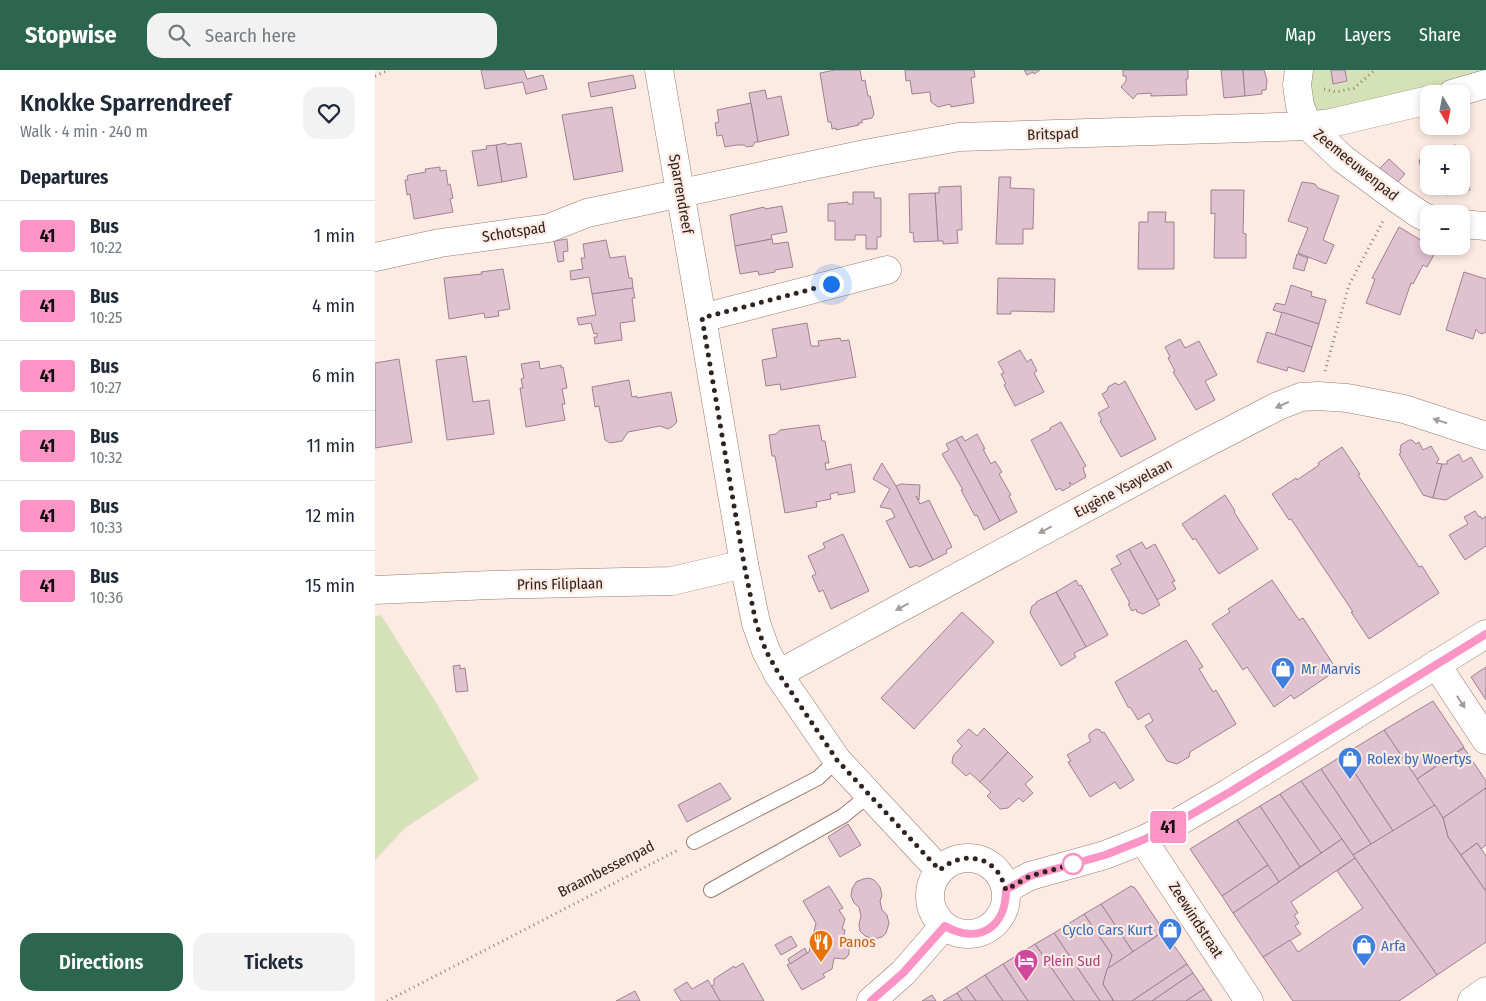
<!DOCTYPE html>
<html lang="en">
<head>
<meta charset="utf-8">
<style>
  :root { --surface:#fff; --page:#f2f2f3; --text:#1f2937; --muted:#747a83; --line:#e0e1e3; --accent:#2d664f }
  body { margin:0; font-family:"Fira Sans Condensed",sans-serif; background:var(--page); color:var(--text); height:100vh; display:flex; flex-direction:column; font-size:19px; white-space:nowrap }
  * { box-sizing:border-box; margin:0 }
  p { font-size:16px; color:var(--muted) }
  .icon { flex:none; width:28px; height:28px; fill:none; stroke:currentColor; stroke-width:2; stroke-linecap:round; stroke-linejoin:round }
  .map { position:relative; flex:1; overflow:hidden }
  .drawer { display:flex; flex-direction:column; background:var(--surface); width:375px }
  .drawer>* { flex:none }
  .badge { padding:0 10px; border-radius:4px; font-size:18px; line-height:32px }
  .needle { width:32px; rotate:170deg }
  .controls { position:absolute; left:1045px; top:15px; display:grid; gap:10px }
  .controls a { display:grid; place-items:center; width:50px; height:50px; border-radius:10px; background:var(--surface); box-shadow:0 2px 8px #0003; font-size:25px }
  .you { position:absolute; width:25px; height:25px; margin:-12px; border:4px solid #fff; border-radius:50%; background:#1a73e8; box-shadow:0 0 0 8px #1a73e833 }
  .map>.badge { position:absolute; translate:-50% -50%; box-shadow:0 0 0 2px #fff }
  h2 { padding:0 20px; font-size:19px; line-height:45px }
  .round { display:grid; place-items:center; flex:none; width:52px; height:52px; border-radius:15px; background:var(--page) }
  .summary { display:flex; align-items:center; justify-content:space-between; height:85px; padding:0 20px }
  h1 { font-size:24px; font-weight:600; line-height:38px }
  .action { display:flex; gap:10px; margin-top:auto; padding:10px 20px }
  .action a { flex:1; height:58px; border-radius:15px; background:var(--accent); color:#fff; font-size:20px; font-weight:600; line-height:58px; text-align:center }
  .action a+a { background:var(--page); color:var(--text) }
  ul { padding:0; list-style:none }
  li { display:flex; align-items:center; gap:15px; height:70px; padding:0 20px; border-top:1px solid var(--line) }
  li div { flex:1 }
  li b { display:block; font-size:19px }
  li em { font-style:normal }
  li .badge { min-width:55px; font-weight:700; text-align:center }
  header { display:flex; align-items:center; gap:30px; box-sizing:border-box; height:70px; padding:0 25px; background:var(--accent); color:#fff }
  header strong { font-size:24px }
  nav { display:flex; gap:28px; margin-inline-start:auto; font-size:18px }
  .search { width:350px; height:45px; background:var(--page); display:flex; align-items:center; gap:12px; box-sizing:border-box; padding:0 18px; border-radius:15px; color:var(--muted); font-size:19px }
  main { display:flex; flex:1; min-height:0 }
  .map>svg:first-child { display:block }
</style>
</head>
<body>
<header>
<strong>Stopwise</strong>
<div class="search"><svg class="icon" aria-label="search" viewBox="0 0 24 24"><circle cx="10" cy="10" r="6"/><path d="M15 15l6 6"/></svg>Search here</div>
<nav><a>Map</a><a>Layers</a><a>Share</a></nav>
</header>
<main>
<section class="drawer">
<div class="summary"><div><h1>Knokke Sparrendreef</h1><p>Walk · 4 min · 240 m</p></div><a class="round"><svg class="icon" aria-label="heart" viewBox="0 0 24 24"><path d="M12 20l-8-8c-3-5 5-10 8-4 3-6 11-1 8 4z"/></svg></a></div>
<h2>Departures</h2>
<ul>
<li><span class="badge" style="background:#fc95c5;color:#111">41</span><div><b>Bus</b><p>10:22</p></div><em>1 min</em></li>
<li><span class="badge" style="background:#fc95c5;color:#111">41</span><div><b>Bus</b><p>10:25</p></div><em>4 min</em></li>
<li><span class="badge" style="background:#fc95c5;color:#111">41</span><div><b>Bus</b><p>10:27</p></div><em>6 min</em></li>
<li><span class="badge" style="background:#fc95c5;color:#111">41</span><div><b>Bus</b><p>10:32</p></div><em>11 min</em></li>
<li><span class="badge" style="background:#fc95c5;color:#111">41</span><div><b>Bus</b><p>10:33</p></div><em>12 min</em></li>
<li><span class="badge" style="background:#fc95c5;color:#111">41</span><div><b>Bus</b><p>10:36</p></div><em>15 min</em></li>
</ul>
<div class="action"><a>Directions</a><a>Tickets</a></div>
</section>
<div class="map">
<svg width="1111" height="931" viewBox="0 0 1111 931">
  <rect width="100%" height="100%" fill="#fdeae2"/>
  <!-- green -->
  <g fill="#d5e2b7">
    <path d="M 934,0 L 1111,0 L 1111,6 L 1008,34 L 941,43 L 935,37 Z"/>
    <path d="M 6,545 L 62,634 L 104,709 L 30,758 L 0,790 L 0,546 Z"/>
  </g>
  <!-- building -->
  <g fill="#dfc1d0" stroke="#9e8291">
    <path d="M 106,0 L 149,0 L 152,9 L 168,5 L 172,19 L 151,24 L 148,12 L 110,19 Z"/>
    <path d="M 460,0 L 485,0 L 487,11 L 490,10 L 493,26 L 495,26 L 499,44 L 497,48 L 487,50 L 487,53 L 483,53 L 484,55 L 461,60 L 461,58 L 457,59 L 456,52 L 453,52 L 445,3 Z"/>
    <path d="M 530,0 L 599,0 L 600,7 L 596,8 L 599,33 L 576,37 L 575,34 L 563,37 L 556,32 L 555,22 L 537,24 L 535,10 L 531,11 Z"/>
    <path d="M 649,0 L 665,0 L 659,4 L 658,2 L 652,5 Z"/>
    <path d="M 748,0 L 813,0 L 813,9 L 811,9 L 812,25 L 776,26 L 776,23 L 762,24 L 758,29 L 746,17 L 751,11 L 751,6 L 748,6 Z"/>
    <path d="M 846,0 L 868,0 L 870,26 L 849,28 Z"/>
    <path d="M 868,0 L 889,0 L 892,10 L 891,20 L 887,20 L 887,24 L 870,26 Z"/>
    <path d="M 956,0 L 970,0 L 972,11 L 958,14 Z"/>
    <path d="M 258,5 L 261,18 L 216,27 L 213,13 Z"/>
    <path d="M 390,20 L 392,29 L 406,26 L 414,65 L 383,72 L 374,23 Z"/>
    <path d="M 376,33 L 383,72 L 380,72 L 378,76 L 372,77 L 369,75 L 361,75 L 350,77 L 347,65 L 342,66 L 340,53 L 344,52 L 342,40 Z"/>
    <path d="M 237,37 L 248,101 L 199,110 L 187,45 Z"/>
    <path d="M 131,73 L 132,75 L 146,73 L 152,107 L 127,112 L 121,75 Z"/>
    <path d="M 121,75 L 127,112 L 103,116 L 97,81 L 112,79 L 111,76 Z"/>
    <path d="M 1081,75 L 1086,80 L 1095,120 L 1071,125 L 1071,122 L 1067,123 L 1055,118 L 1054,116 L 1086,116 L 1086,84 L 1069,84 L 1071,83 L 1074,76 Z"/>
    <path d="M 1054,87 L 1054,115 L 1050,116 L 1044,90 Z"/>
    <path d="M 1014,89 L 1030,104 L 1021,114 L 1004,99 Z"/>
    <path d="M 65,97 L 65,101 L 71,100 L 73,115 L 75,114 L 78,128 L 75,129 L 78,142 L 39,149 L 35,124 L 32,125 L 30,110 L 33,110 L 32,106 L 34,105 L 51,102 L 50,99 Z"/>
    <path d="M 624,107 L 636,107 L 635,118 L 659,119 L 658,159 L 648,159 L 648,174 L 621,174 Z"/>
    <path d="M 927,112 L 935,113 L 940,114 L 943,118 L 964,126 L 948,170 L 959,175 L 951,194 L 923,183 L 933,158 L 913,151 Z"/>
    <path d="M 586,116 L 587,160 L 582,160 L 583,173 L 568,174 L 568,171 L 563,171 L 560,123 L 564,123 L 564,117 Z"/>
    <path d="M 836,120 L 869,120 L 868,163 L 871,164 L 871,188 L 839,188 L 840,143 L 836,144 Z"/>
    <path d="M 478,122 L 499,122 L 499,128 L 506,128 L 506,167 L 502,167 L 502,179 L 491,179 L 491,165 L 480,165 L 480,170 L 460,170 L 460,151 L 453,151 L 453,134 L 473,132 L 473,134 L 478,134 Z"/>
    <path d="M 560,123 L 563,171 L 539,172 L 538,162 L 535,163 L 534,124 Z"/>
    <path d="M 407,136 L 412,162 L 396,165 L 397,169 L 360,176 L 355,145 L 389,137 L 390,139 Z"/>
    <path d="M 773,142 L 791,142 L 790,152 L 799,152 L 799,199 L 763,199 L 764,152 L 773,152 Z"/>
    <path d="M 1024,157 L 1054,175 L 1053,179 L 1060,183 L 1052,197 L 1048,195 L 1038,214 L 1036,213 L 1025,245 L 991,233 L 1000,209 L 997,208 Z"/>
    <path d="M 192,169 L 193,181 L 188,182 L 189,191 L 183,192 L 179,171 Z"/>
    <path d="M 397,169 L 398,174 L 413,172 L 418,197 L 400,200 L 400,202 L 384,205 L 383,201 L 365,204 L 360,176 Z"/>
    <path d="M 231,170 L 235,188 L 250,186 L 254,208 L 257,208 L 258,218 L 217,224 L 214,207 L 196,210 L 195,201 L 208,199 L 206,188 L 210,188 L 208,174 Z"/>
    <path d="M 922,184 L 933,188 L 929,201 L 918,198 Z"/>
    <path d="M 128,199 L 135,239 L 123,241 L 124,246 L 110,248 L 109,243 L 74,249 L 69,208 L 107,204 L 106,202 Z"/>
    <path d="M 1089,202 L 1111,209 L 1111,262 L 1107,264 L 1103,262 L 1101,259 L 1098,269 L 1071,260 Z"/>
    <path d="M 623,208 L 680,209 L 679,242 L 636,241 L 636,244 L 622,244 Z"/>
    <path d="M 916,215 L 937,222 L 936,226 L 951,230 L 944,254 L 898,240 L 901,233 L 910,235 Z"/>
    <path d="M 258,218 L 260,228 L 257,228 L 260,251 L 245,253 L 247,270 L 220,274 L 219,267 L 222,267 L 222,263 L 219,264 L 216,253 L 204,255 L 202,248 L 221,245 L 217,224 Z"/>
    <path d="M 907,242 L 944,254 L 937,277 L 900,265 Z"/>
    <path d="M 432,253 L 436,276 L 444,276 L 443,271 L 465,268 L 466,271 L 474,270 L 481,307 L 406,320 L 405,314 L 391,316 L 387,290 L 402,287 L 397,259 Z"/>
    <path d="M 892,262 L 937,277 L 929,302 L 913,297 L 912,301 L 882,292 Z"/>
    <path d="M 805,269 L 810,278 L 824,271 L 842,305 L 830,311 L 840,330 L 821,340 L 798,302 L 800,301 L 793,288 L 795,287 L 790,277 Z"/>
    <path d="M 645,280 L 652,292 L 656,289 L 662,301 L 659,303 L 669,322 L 640,336 L 629,315 L 631,314 L 626,304 L 629,303 L 623,292 Z"/>
    <path d="M 91,286 L 98,332 L 114,330 L 119,364 L 72,370 L 61,290 Z"/>
    <path d="M 24,289 L 37,372 L 0,378 L 0,293 Z"/>
    <path d="M 164,291 L 165,299 L 186,295 L 186,298 L 188,297 L 192,318 L 187,319 L 190,334 L 187,334 L 190,350 L 151,357 L 145,318 L 148,318 L 146,309 L 149,308 L 146,294 Z"/>
    <path d="M 254,310 L 257,327 L 262,326 L 262,328 L 296,322 L 302,352 L 298,356 L 293,359 L 285,356 L 253,362 L 247,371 L 235,373 L 230,370 L 224,336 L 220,337 L 217,317 Z"/>
    <path d="M 750,311 L 781,369 L 746,387 L 725,351 L 727,350 L 723,343 L 734,337 L 727,324 L 732,321 L 733,317 L 740,313 L 744,315 Z"/>
    <path d="M 686,352 L 711,396 L 708,398 L 711,407 L 697,415 L 695,412 L 694,413 L 696,416 L 687,421 L 685,418 L 681,420 L 656,370 L 675,360 L 675,358 Z"/>
    <path d="M 444,355 L 447,371 L 450,371 L 454,393 L 450,393 L 451,400 L 476,394 L 480,422 L 463,425 L 463,422 L 455,424 L 456,429 L 441,432 L 442,437 L 410,443 L 400,386 L 397,386 L 394,365 L 401,364 L 405,360 Z"/>
    <path d="M 602,364 L 610,379 L 608,379 L 616,394 L 620,391 L 627,402 L 624,404 L 636,425 L 634,426 L 642,442 L 625,451 L 581,369 L 587,366 L 590,371 Z"/>
    <path d="M 581,369 L 625,451 L 609,460 L 602,445 L 600,446 L 586,420 L 588,420 L 567,384 L 574,380 L 571,374 Z"/>
    <path d="M 1034,370 L 1037,370 L 1041,374 L 1044,372 L 1048,380 L 1056,376 L 1064,389 L 1063,391 L 1061,393 L 1067,394 L 1058,428 L 1048,425 L 1024,384 L 1026,383 L 1025,380 L 1026,375 Z"/>
    <path d="M 967,377 L 985,404 L 983,405 L 1044,497 L 1047,496 L 1064,523 L 994,569 L 976,542 L 978,542 L 916,449 L 914,450 L 897,424 L 921,408 L 922,410 L 944,395 L 943,393 Z"/>
    <path d="M 1084,384 L 1088,392 L 1096,387 L 1108,407 L 1071,430 L 1058,428 L 1067,394 L 1072,394 L 1072,391 Z"/>
    <path d="M 507,393 L 521,416 L 558,490 L 544,497 L 542,495 L 535,498 L 511,451 L 520,447 L 516,439 L 505,437 L 515,419 L 498,409 Z"/>
    <path d="M 526,414 L 545,415 L 544,430 L 541,426 L 545,434 L 554,430 L 577,477 L 571,480 L 572,483 L 558,490 L 521,416 Z"/>
    <path d="M 850,425 L 860,441 L 859,442 L 883,479 L 844,504 L 820,468 L 818,470 L 807,454 Z"/>
    <path d="M 1100,441 L 1104,447 L 1105,446 L 1107,449 L 1111,446 L 1111,476 L 1090,490 L 1074,465 L 1093,454 L 1089,447 Z"/>
    <path d="M 468,464 L 494,521 L 456,539 L 448,520 L 444,522 L 437,506 L 441,504 L 433,486 L 450,478 L 448,473 Z"/>
    <path d="M 767,472 L 771,479 L 780,474 L 800,511 L 797,512 L 801,519 L 782,530 L 754,479 Z"/>
    <path d="M 754,479 L 785,535 L 768,544 L 762,542 L 761,539 L 757,541 L 753,534 L 755,533 L 736,499 L 746,494 L 741,486 Z"/>
    <path d="M 701,510 L 704,516 L 706,515 L 733,565 L 711,577 L 681,522 Z"/>
    <path d="M 897,510 L 924,550 L 928,548 L 962,600 L 919,629 L 916,625 L 899,637 L 872,597 L 868,600 L 837,554 L 855,542 L 853,539 Z"/>
    <path d="M 681,522 L 711,577 L 699,583 L 701,587 L 686,596 L 655,543 L 657,536 L 662,533 L 661,532 Z"/>
    <path d="M 587,542 L 619,572 L 539,659 L 506,628 Z"/>
    <path d="M 811,570 L 828,597 L 824,599 L 838,622 L 841,620 L 861,654 L 815,682 L 814,687 L 802,694 L 792,691 L 770,656 L 778,651 L 774,643 L 763,650 L 756,638 L 753,637 L 740,612 Z"/>
    <path d="M 85,595 L 85,599 L 90,598 L 93,621 L 81,622 L 78,596 Z"/>
    <path d="M 1111,597 L 1111,630 L 1096,607 Z"/>
    <path d="M 1058,631 L 1089,677 L 1042,709 L 1009,660 Z"/>
    <path d="M 609,658 L 633,682 L 605,712 L 595,703 L 591,706 L 577,693 L 578,686 L 587,676 L 582,671 L 594,659 L 602,666 Z"/>
    <path d="M 721,659 L 725,660 L 727,663 L 729,662 L 759,710 L 745,719 L 740,712 L 715,727 L 693,692 L 696,691 L 692,685 L 716,671 L 714,668 L 714,664 Z"/>
    <path d="M 1009,660 L 1060,735 L 1018,761 L 968,685 Z"/>
    <path d="M 1089,678 L 1111,711 L 1111,718 L 1068,748 L 1042,709 Z"/>
    <path d="M 633,682 L 658,707 L 650,714 L 658,723 L 648,732 L 644,728 L 633,738 L 625,739 L 612,726 L 616,722 L 605,712 Z"/>
    <path d="M 968,685 L 1018,761 L 996,774 L 946,699 Z"/>
    <path d="M 946,699 L 996,774 L 978,785 L 926,711 Z"/>
    <path d="M 926,711 L 967,769 L 946,783 L 905,724 Z"/>
    <path d="M 345,713 L 356,729 L 312,752 L 303,735 Z"/>
    <path d="M 1111,718 L 1111,775 L 1106,779 L 1102,773 L 1086,785 L 1073,767 L 1068,748 Z"/>
    <path d="M 905,724 L 946,783 L 925,797 L 885,736 Z"/>
    <path d="M 1060,735 L 1068,748 L 1073,767 L 1111,821 L 1111,872 L 1062,905 L 978,785 Z"/>
    <path d="M 885,736 L 925,797 L 904,812 L 862,750 Z"/>
    <path d="M 862,750 L 893,795 L 847,826 L 815,779 Z"/>
    <path d="M 473,754 L 486,775 L 465,787 L 453,767 Z"/>
    <path d="M 967,769 L 980,788 L 916,832 L 923,843 L 919,845 L 924,853 L 920,856 L 926,864 L 888,887 L 858,843 Z"/>
    <path d="M 1102,773 L 1111,786 L 1111,821 L 1086,785 Z"/>
    <path d="M 980,788 L 1062,905 L 1024,931 L 918,931 L 888,887 L 915,870 L 923,882 L 988,838 L 962,801 Z"/>
    <path d="M 893,795 L 904,812 L 858,843 L 847,826 Z"/>
    <path d="M 494,808 L 499,810 L 505,817 L 507,825 L 505,831 L 507,840 L 512,845 L 514,853 L 511,863 L 507,867 L 499,869 L 490,866 L 485,861 L 484,855 L 486,846 L 484,837 L 479,833 L 476,826 L 477,819 L 481,812 L 488,809 Z"/>
    <path d="M 454,816 L 468,838 L 464,840 L 470,849 L 467,859 L 470,860 L 467,874 L 474,878 L 474,884 L 471,888 L 469,889 L 459,888 L 457,899 L 448,904 L 450,907 L 427,920 L 412,895 L 434,882 L 441,853 L 428,831 Z"/>
    <path d="M 756,816 L 760,818 L 789,861 L 758,882 L 726,834 Z"/>
    <path d="M 726,834 L 758,882 L 732,899 L 737,885 L 709,844 Z"/>
    <path d="M 709,844 L 737,885 L 728,914 L 738,930 L 737,931 L 725,931 L 679,863 Z"/>
    <path d="M 789,861 L 812,894 L 757,931 L 739,931 L 728,914 L 732,899 Z"/>
    <path d="M 679,863 L 725,931 L 699,931 L 660,874 Z"/>
    <path d="M 416,866 L 422,876 L 406,885 L 400,875 Z"/>
    <path d="M 660,874 L 699,931 L 653,931 L 628,894 Z"/>
    <path d="M 430,878 L 432,883 L 415,894 L 413,889 Z"/>
    <path d="M 368,893 L 389,931 L 345,931 L 336,916 L 339,915 L 339,909 L 359,896 L 360,898 Z"/>
    <path d="M 628,894 L 653,931 L 628,931 L 610,905 Z"/>
    <path d="M 812,894 L 818,903 L 777,931 L 757,931 Z"/>
    <path d="M 818,903 L 829,919 L 811,931 L 777,931 Z"/>
    <path d="M 610,905 L 628,931 L 601,931 L 591,917 Z"/>
    <path d="M 333,910 L 345,931 L 306,931 L 299,920 L 312,912 L 317,919 Z"/>
    <path d="M 591,917 L 601,931 L 587,931 L 582,923 Z"/>
    <path d="M 829,919 L 837,931 L 811,931 Z"/>
    <path d="M 260,921 L 265,931 L 241,931 Z"/>
    <path d="M 582,923 L 587,931 L 568,931 Z"/>
    <path d="M 557,925 L 561,931 L 547,931 Z"/>
  </g>
  <g fill="none" stroke-linecap="round" stroke-linejoin="round">
    <defs>
      <g id="service">
        <path d="M 319,772 L 443,708 L 462,690"/>
        <path d="M 336,820 L 468,746 L 494,725"/>
      </g>
      <g id="minor">
        <path d="M 284,0 L 327,248 L 369,494 L 381,553 L 391,581 L 403,604 L 462,690 L 557,792 L 565,800"/>
        <path d="M 924,0 L 922,15 L 925,36 L 933,56 L 968,89 L 1021,128 L 1044,144 L 1054,149"/>
        <path d="M 1077,24 L 1111,14"/>
        <path d="M 1086,154 L 1111,156"/>
        <path d="M 0,187 L 65,173 L 174,158 L 212,143 L 495,83 L 584,67 L 933,56 L 956,53 L 1054,30"/>
        <path d="M 327,248 L 512,200"/>
        <path d="M 0,520 L 116,515 L 297,511 L 369,494"/>
        <path d="M 1061,594 L 1111,670"/>
        <path d="M 403,604 L 818,380 L 903,336 L 926,327 L 943,326 L 972,328 L 1029,339 L 1111,366"/>
        <path d="M 768,770 L 874,931"/>
        <path d="M 1097,931 L 1111,921"/>
      </g>
      <g id="tertiary">
        <circle cx="593" cy="826" r="38"/>
        <path d="M 631,819 L 655,806 L 730,785 L 768,770 L 798,755 L 855,722 L 1111,564"/>
        <path d="M 496,931 L 528,903 L 569,856"/>
      </g>
    </defs>
    <!-- service casing -->
    <use href="#service" stroke="#977c6f" stroke-width="16"/>
    <!-- minor casing -->
    <use href="#minor" stroke="#977c6f" stroke-width="29"/>
    <!-- tertiary casing -->
    <use href="#tertiary" stroke="#977c6f" stroke-width="29"/>
    <!-- path -->
    <g stroke="#91827b" stroke-width="3" stroke-dasharray="1 4" stroke-linecap="butt">
      <path d="M 0,6 L 14,0"/>
      <path d="M 949,19 L 961,22 L 979,18 L 1000,0"/>
      <path d="M 950,301 L 974,215 L 1009,149"/>
      <path d="M 12,931 L 303,780"/>
    </g>
    <!-- service -->
    <use href="#service" stroke="#fff" stroke-width="14"/>
    <!-- minor -->
    <use href="#minor" stroke="#fff" stroke-width="28"/>
    <!-- tertiary -->
    <use href="#tertiary" stroke="#fff" stroke-width="28"/>
  </g>
  <!-- one-way arrows -->
  <defs><path id="oneway-solid" d="M-6-.8H1V-3.2L6.5 0L1 3.2V.8H-6Z" transform="scale(1.25)"/></defs>
  <g fill="#a29c9a">
    <use href="#oneway-solid" transform="translate(907 335) rotate(156)"/>
    <use href="#oneway-solid" transform="translate(1065 351) rotate(-162)"/>
    <use href="#oneway-solid" transform="translate(670 460) rotate(152)"/>
    <use href="#oneway-solid" transform="translate(527 537) rotate(152)"/>
    <use href="#oneway-solid" transform="translate(1086 632) rotate(57)"/>
  </g>
  <g fill="none" stroke-linecap="round" stroke-linejoin="round">
    <defs>
      <path id="line" d="M 496,931 L 528,903 L 570,856 C 603,875 631,858 631,820 L 655,806 L 730,785 L 768,770 L 798,755 L 855,722 L 1111,564"/>
    </defs>
    <!-- line casing -->
    <use href="#line" stroke="#fff" stroke-width="11"/>
    <!-- line -->
    <use href="#line" stroke="#fc95c5" stroke-width="8"/>
    <!-- walk -->
    <path stroke="#30241f" stroke-width="5" stroke-dasharray="0 9" d="M 456,214 L 327,248 L 369,494 L 381,553 L 391,581 L 404,604 L 462,690 L 557,792 L 565,800 C 580,786 605,783 620,799 C 626,805 628,812 631,820 L 655,806 L 698,794"/>
  </g>
  <!-- icons -->
  <defs>
    <symbol id="shop-pin" viewBox="-11 -11 22 30"><path d="M0 17L-7.5 6A9.5 9.5 0 1 1 7.5 6Z" fill="#3f7fe0" stroke="#fdeae2"/><path d="M-5-2.5h2.3a2.7 3.5 0 0 1 5.4 0H5L5.5 6h-11ZM-1.5-2.5h3a1.5 2.3 0 0 0-3 0Z" fill="#fff"/></symbol>
    <symbol id="restaurant-pin" viewBox="-11 -11 22 30"><path d="M0 17L-7.5 6A9.5 9.5 0 1 1 7.5 6Z" fill="#e8710a" stroke="#fdeae2"/><path d="M-5-6h1v4h1v-4h1v4h1v-4h1v5L-1.5 .5V6h-2V.5L-5-1ZM5-6V6H3V1.5H1.5Q1.5-4 5-6Z" fill="#fff"/></symbol>
    <symbol id="hotel-pin" viewBox="-11 -11 22 30"><path d="M0 17L-7.5 6A9.5 9.5 0 1 1 7.5 6Z" fill="#d1479c" stroke="#fdeae2"/><path d="M-6-4.5h1.5V1H6V5H4.5V3h-9V5H-6ZM-4 0a1.8 1.8 0 1 1 3.6 0ZM.5 0V-2.5h3Q6-2.5 6 0Z" fill="#fff"/></symbol>
  </defs>
  <g fill-rule="evenodd">
    <use href="#shop-pin" x="894" y="585" width="28" height="38"/>
    <use href="#shop-pin" x="961" y="675" width="28" height="38"/>
    <use href="#shop-pin" x="781" y="846" width="28" height="38"/>
    <use href="#restaurant-pin" x="432" y="858" width="28" height="38"/>
    <use href="#shop-pin" x="975" y="862" width="28" height="38"/>
    <use href="#hotel-pin" x="637" y="877" width="28" height="38"/>
  </g>
  <!-- markers -->
  <circle fill="#fff" stroke="#fc95c5" stroke-width="2.5" cx="698" cy="794" r="10"/>
  <g text-anchor="middle" stroke-width="4.5" stroke-linejoin="round" paint-order="stroke">
    <!-- street labels -->
    <g font-size="15" fill="#30241f" stroke="#fdeae2">
      <text transform="translate(678 64) rotate(-2)" y="5">Britspad</text>
      <text transform="translate(981 95) rotate(39)" y="5">Zeemeeuwenpad</text>
      <text transform="translate(306 124) rotate(80)" y="5">Sparrendreef</text>
      <text transform="translate(139 162) rotate(-9)" y="5">Schotspad</text>
      <text transform="translate(748 418) rotate(-28)" y="5">Eugène Ysayelaan</text>
      <text transform="translate(185 514) rotate(-1)" y="5">Prins Filiplaan</text>
      <text transform="translate(231 799) rotate(-27)" y="5">Braambessenpad</text>
      <text transform="translate(821 850) rotate(57)" y="5">Zeewindstraat</text>
    </g>
    <!-- shop labels -->
    <g font-size="15" fill="#366cbe" stroke="#fdeae2" text-anchor="start">
      <text x="926" y="604">Mr Marvis</text>
      <text x="992" y="694">Rolex by Woertys</text>
      <text x="778" y="865" text-anchor="end">Cyclo Cars Kurt</text>
      <text x="1006" y="881">Arfa</text>
    </g>
    <!-- food labels -->
    <g font-size="15" fill="#c56008" stroke="#fdeae2" text-anchor="start">
      <text x="464" y="877">Panos</text>
    </g>
    <!-- hotel labels -->
    <g font-size="15" fill="#b23c85" stroke="#fdeae2" text-anchor="start">
      <text x="668" y="896">Plein Sud</text>
    </g>
  </g>
</svg>
<div class="controls">
<a><svg class="needle" viewBox="-14 -14 28 28"><path d="M0-13l5 13h-10z" fill="#e53935"/><path d="M0 13l5-13h-10z" fill="#747a83"/></svg></a>
<a>+</a>
<a>−</a>
</div>
<div class="you" style="left:456px;top:214px"></div>
<b class="badge" style="left:793px;top:757px;background:#fc95c5;color:#111">41</b>
</div>
</main>
</body>
</html>
